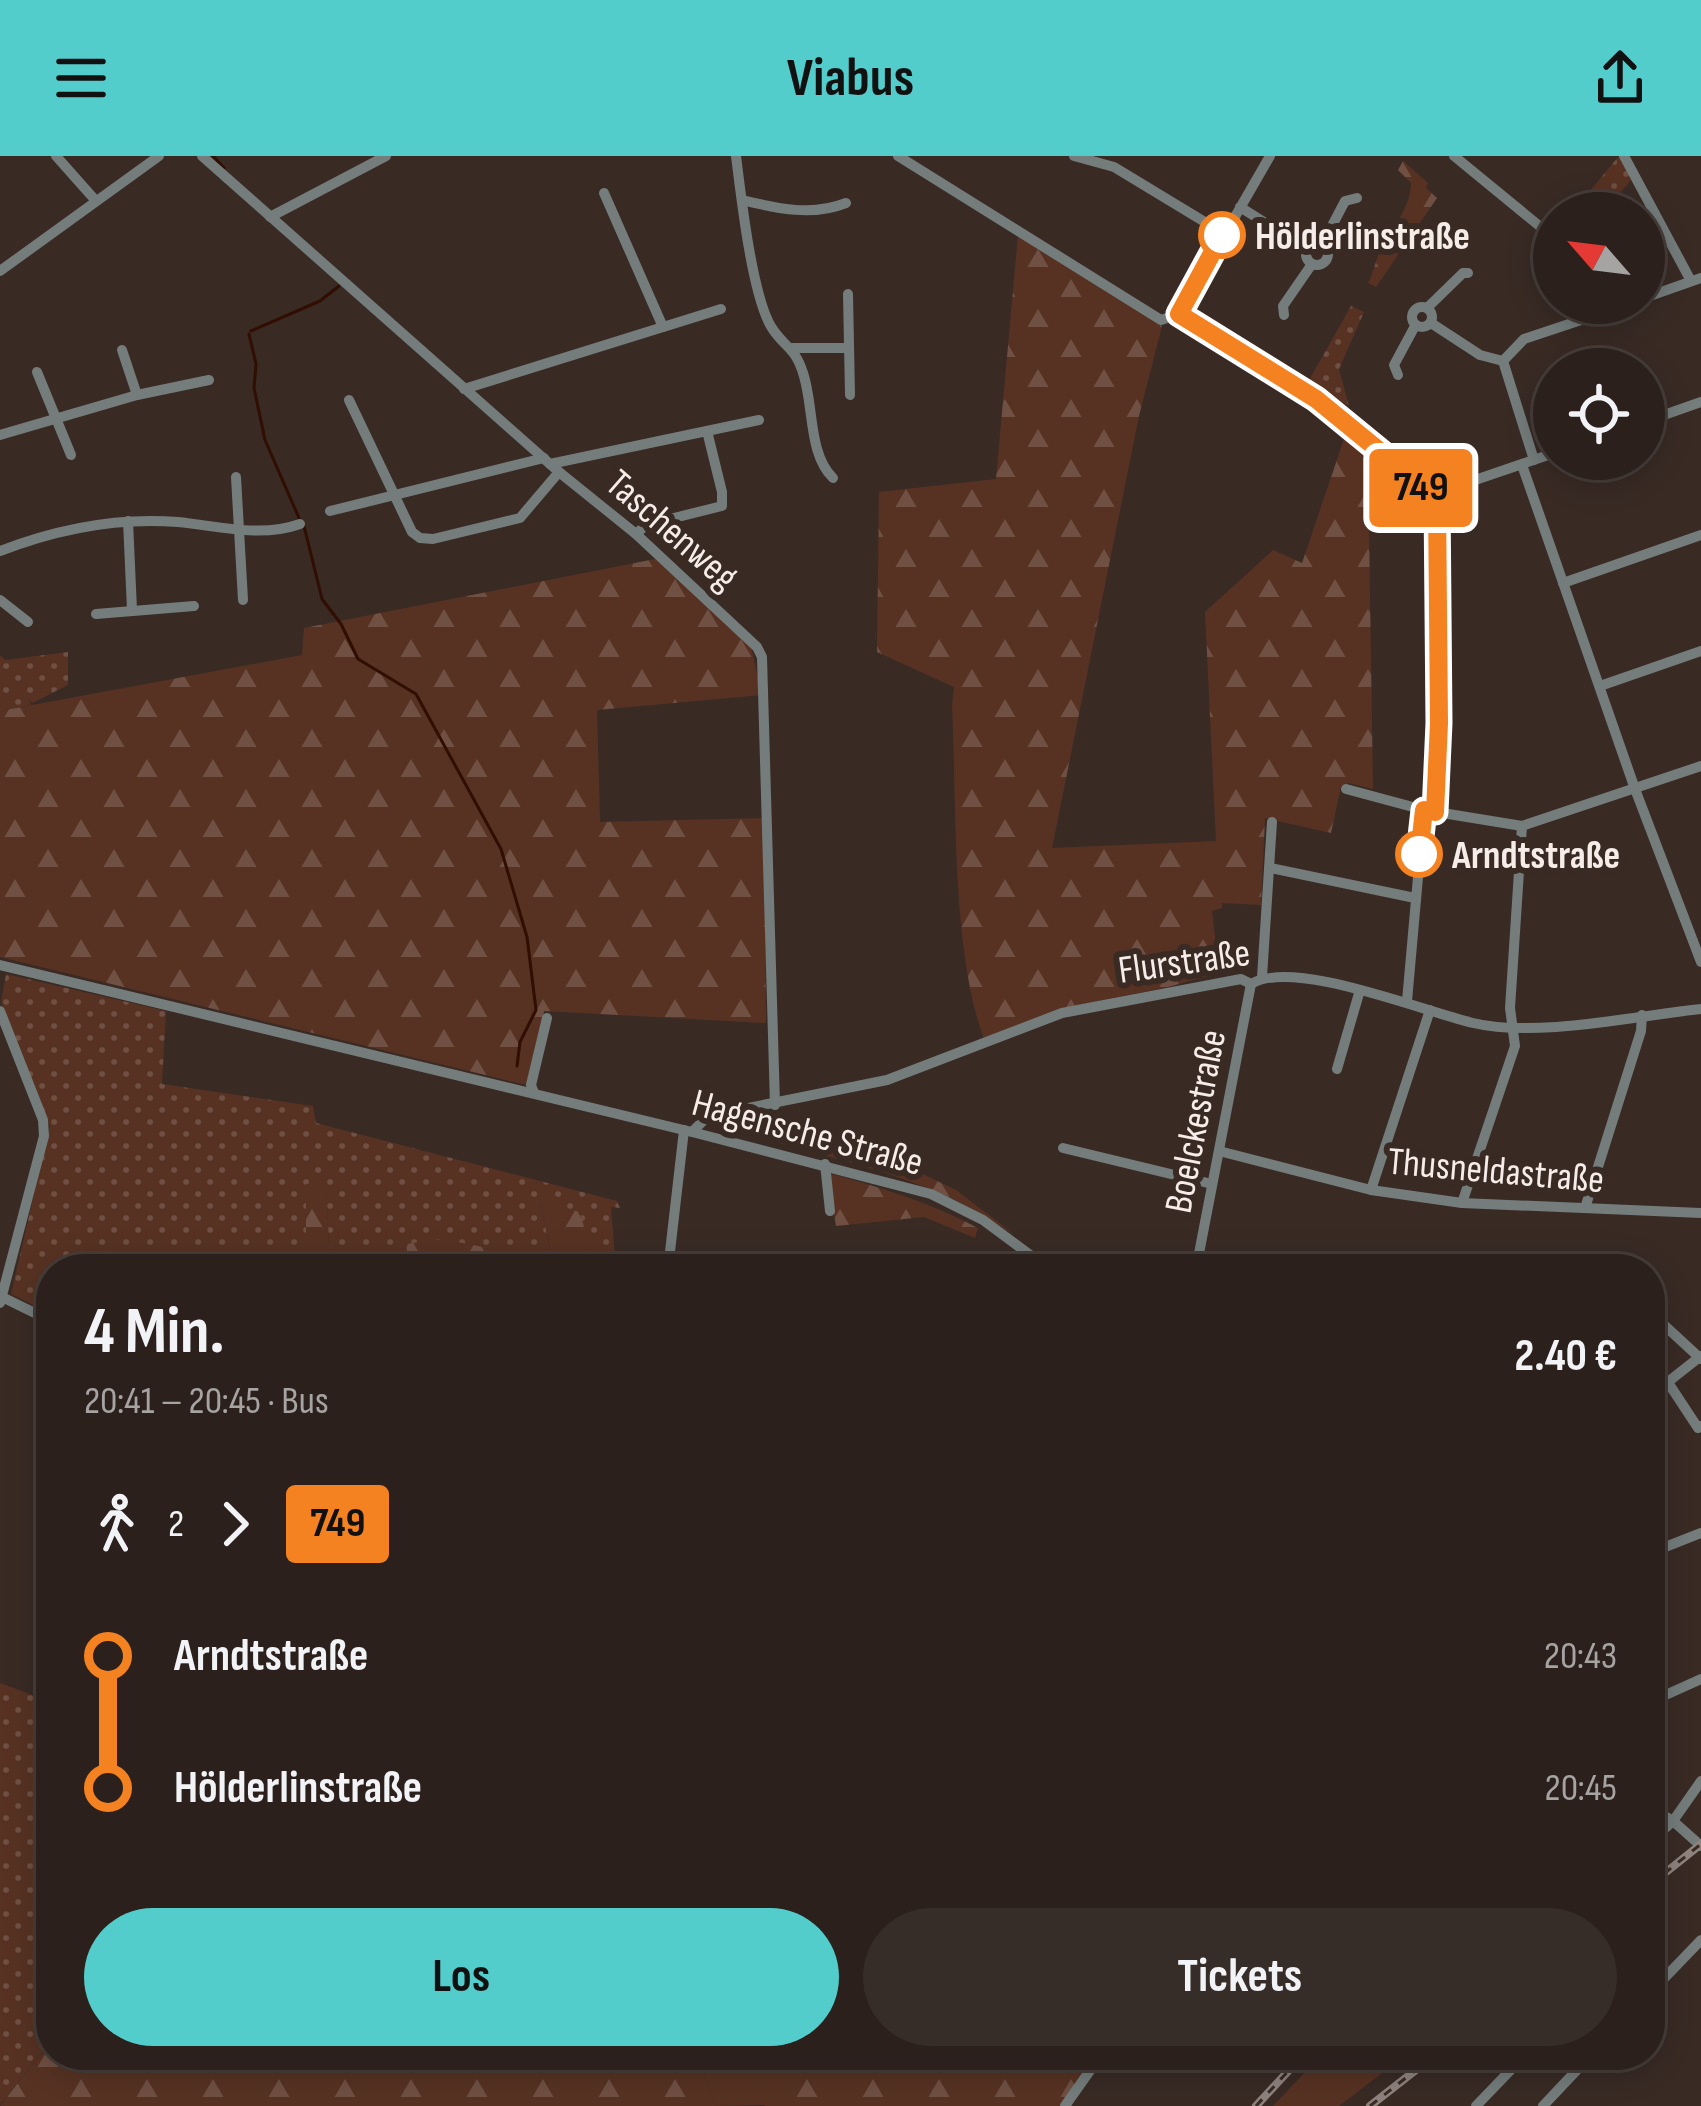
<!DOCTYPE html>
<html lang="de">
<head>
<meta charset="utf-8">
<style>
  :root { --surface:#2b201b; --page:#372d28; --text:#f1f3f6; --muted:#a6a3a3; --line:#473e3a; --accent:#53cdcb }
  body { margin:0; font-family:"Sofia Sans Condensed",sans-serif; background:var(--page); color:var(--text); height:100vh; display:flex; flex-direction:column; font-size:45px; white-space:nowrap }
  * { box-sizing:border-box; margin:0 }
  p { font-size:39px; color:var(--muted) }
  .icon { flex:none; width:66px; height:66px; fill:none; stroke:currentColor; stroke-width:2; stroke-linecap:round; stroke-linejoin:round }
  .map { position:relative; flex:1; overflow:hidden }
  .panel { position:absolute; left:36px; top:1098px; width:1629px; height:816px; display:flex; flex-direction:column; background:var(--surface); border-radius:48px; box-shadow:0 6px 30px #0003,0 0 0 3px var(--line) }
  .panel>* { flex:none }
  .badge { padding:0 24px; border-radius:9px; font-size:42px; line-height:78px }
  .needle { width:78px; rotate:298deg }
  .controls { position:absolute; left:1533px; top:36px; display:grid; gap:24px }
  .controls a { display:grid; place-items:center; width:132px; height:132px; border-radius:50%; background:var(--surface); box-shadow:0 6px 30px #0003,0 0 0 3px var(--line); font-size:60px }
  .map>.badge { position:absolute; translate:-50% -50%; box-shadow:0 0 0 6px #fff }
  .legs { display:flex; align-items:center; gap:18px; height:132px; padding:0 48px; font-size:39px }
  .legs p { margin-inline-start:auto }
  .headline { display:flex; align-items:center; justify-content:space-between; height:204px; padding:0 48px }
  h1 { font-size:66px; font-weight:700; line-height:90px }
  .primary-button { display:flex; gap:24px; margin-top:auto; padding:24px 48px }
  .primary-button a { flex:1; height:138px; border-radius:72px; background:var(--accent); color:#111; font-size:48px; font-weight:700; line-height:138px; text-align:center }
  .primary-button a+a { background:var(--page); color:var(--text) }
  ul { padding:0 48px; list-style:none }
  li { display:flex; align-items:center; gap:42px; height:132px; font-size:45px }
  li i { display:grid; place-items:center; width:18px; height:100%; margin:0 15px; background:currentColor }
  li i::after { content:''; width:30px; height:30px; margin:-15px; border:9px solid; border-radius:50%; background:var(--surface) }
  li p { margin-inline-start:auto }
  li:first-child i { background:linear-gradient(#0000 50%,currentColor 0) }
  li:last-child i { background:linear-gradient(currentColor 50%,#0000 0) }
  header { display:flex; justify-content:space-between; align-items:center; height:156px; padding:0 48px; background:var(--accent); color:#111; font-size:54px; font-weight:700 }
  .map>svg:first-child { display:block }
</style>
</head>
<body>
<header><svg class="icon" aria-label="menu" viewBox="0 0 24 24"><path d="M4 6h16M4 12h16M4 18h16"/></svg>Viabus<svg class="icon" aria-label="share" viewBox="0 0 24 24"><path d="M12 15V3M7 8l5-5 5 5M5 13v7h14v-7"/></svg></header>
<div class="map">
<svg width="1701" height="1950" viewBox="0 0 1701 1950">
  <defs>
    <pattern id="grass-dots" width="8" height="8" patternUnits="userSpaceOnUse" patternTransform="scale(3)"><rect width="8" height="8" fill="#573223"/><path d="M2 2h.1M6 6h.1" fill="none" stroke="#705043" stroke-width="1.8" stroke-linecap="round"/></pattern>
    <pattern id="forest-firs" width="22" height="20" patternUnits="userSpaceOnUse" patternTransform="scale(3)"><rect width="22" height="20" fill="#573223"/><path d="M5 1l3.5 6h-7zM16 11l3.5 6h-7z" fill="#705043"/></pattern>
  </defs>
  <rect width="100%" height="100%" fill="#392a24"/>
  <!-- grass -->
  <g fill="url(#grass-dots)">
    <path d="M 1619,0 L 1631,24 L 1615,43 L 1603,47 L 1590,35 Z"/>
    <path d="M 1351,150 L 1364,156 L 1339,213 L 1349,250 L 1307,228 Z"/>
    <path d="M 68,496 L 68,529 L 32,547 L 29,543 L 31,549 L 0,555 L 0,499 L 5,504 Z"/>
    <path d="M 6,818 L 166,855 L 162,928 L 313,950 L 316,967 L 617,1045 L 620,1052 L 611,1051 L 616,1113 L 595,1113 L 579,1056 L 540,1046 L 553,1106 L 406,1088 L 409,1113 L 330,1113 L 326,1027 L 306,1028 L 306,1113 L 51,1113 L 51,1158 L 11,1138 L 50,970 L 1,847 Z"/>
    <path d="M 0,1527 L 51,1546 L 51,1885 L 0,1949 Z"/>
  </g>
  <!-- forest -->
  <g fill="url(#forest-firs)">
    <path d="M 1403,5 L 1428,27 L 1426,32 L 1437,42 L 1376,131 L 1368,127 C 1375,114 1376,101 1382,90 C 1395,67 1410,53 1411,27 L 1398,14 Z"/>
    <path d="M 1018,79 L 1162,170 L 1139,260 L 1052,692 L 1216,685 L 1205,456 L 1273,394 L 1302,407 L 1346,277 L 1373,300 L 1369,373 L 1373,633 L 1349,627 L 1341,630 L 1331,677 L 1265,662 L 1261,749 L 1222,747 L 1222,752 L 1212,755 L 1219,817 L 1168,831 L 1063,852 L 984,883 C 951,793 957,648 952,550 L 954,531 L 877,496 L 879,336 L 996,323 Z"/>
    <path d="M 655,403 L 750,487 L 762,539 L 597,554 L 600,666 L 764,662 L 766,867 L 544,855 L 531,930 L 0,801 L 0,555 L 302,499 L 304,472 Z"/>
    <path d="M 728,962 L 910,1012 L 956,1034 L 1015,1079 C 992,1065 968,1049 942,1038 C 869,1006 787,993 711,966 Z"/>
    <path d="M 827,1017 C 880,1031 929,1046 978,1072 L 975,1082 L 924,1061 L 836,1070 Z"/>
    <path d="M 326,1026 L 330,1113 L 306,1113 L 306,1028 Z"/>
    <path d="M 540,1045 L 580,1056 L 595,1113 L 409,1113 L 406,1088 L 443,1083 L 553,1105 Z"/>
    <path d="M 51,1885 L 51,1899 L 697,1899 L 716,1950 L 0,1950 Z"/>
    <path d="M 746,1899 L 1096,1899 L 1060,1950 L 765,1950 Z"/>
  </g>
  <!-- garden -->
  <g fill="#573223">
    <path d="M 697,1899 L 746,1899 L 766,1949 L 716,1950 Z"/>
    <path d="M 1321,1899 L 1406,1899 L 1339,1950 L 1273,1950 Z"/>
  </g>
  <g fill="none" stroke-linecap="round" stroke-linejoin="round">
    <!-- stream -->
    <g stroke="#300e01" stroke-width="3">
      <path d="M 213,0 L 224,12"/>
      <path d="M 251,175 L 320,145 L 339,130"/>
      <path d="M 249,178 L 256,208 L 254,232 L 265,284 L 299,362"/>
      <path d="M 304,370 L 322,443 L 341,468 L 358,503 L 416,538 L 501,693 L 527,781 L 536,854 L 520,886 L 517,910"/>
    </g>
    <!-- minor -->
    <g stroke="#747d7c" stroke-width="10">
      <path d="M 56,0 L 96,45"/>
      <path d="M 202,0 L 559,316 L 636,378 L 757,491 L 762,501 L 775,949"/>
      <path d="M 736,0 C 741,39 752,141 772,172 C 784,191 795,191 803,217 C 814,249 808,298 833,322"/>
      <path d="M 898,0 L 1161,164 L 1179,158"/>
      <path d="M 1074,0 L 1114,11 L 1223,77"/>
      <path d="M 1454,0 L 1554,82"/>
      <path d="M 1624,0 L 1691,125"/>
      <path d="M 604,37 L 663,171"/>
      <path d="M 742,44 C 776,52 811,61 846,47"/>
      <path d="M 1240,51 L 1307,93"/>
      <path d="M 270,61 L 386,0"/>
      <circle cx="1317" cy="98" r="11"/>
      <path d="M 1322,89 L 1345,45 L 1357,42"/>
      <path d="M 0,115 L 159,0"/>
      <path d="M 848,138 L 850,239"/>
      <path d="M 1644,142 L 1701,122"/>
      <circle cx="1422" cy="161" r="10"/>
      <path d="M 1427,152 L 1463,117 L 1468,117"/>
      <path d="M 1179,158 L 1316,243 L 1437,342 L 1440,353 L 1440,567 L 1435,656"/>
      <path d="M 1179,158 L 1270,0"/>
      <path d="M 1284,159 L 1283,150 L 1312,108"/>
      <path d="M 1431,167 L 1480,199 L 1503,205"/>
      <path d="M 793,192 L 849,192"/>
      <path d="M 122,194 L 137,239"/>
      <path d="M 37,216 L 71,299"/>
      <path d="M 1398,219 L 1394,209 L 1415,170"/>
      <path d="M 464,233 L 721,153"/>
      <path d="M 349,244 L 412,376 L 420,382 L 433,383 L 520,362 L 559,316"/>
      <path d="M 1644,266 L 1701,246"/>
      <path d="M 0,279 L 137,239 L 209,224"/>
      <path d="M 1534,304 L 1503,205 L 1524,183 L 1632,147"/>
      <path d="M 550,308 L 759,264"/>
      <path d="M 1522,309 L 1635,633 L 1701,806"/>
      <path d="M 236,321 L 243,444"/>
      <path d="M 1437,342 L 1446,334 L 1554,297"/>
      <path d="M 330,355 L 544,302"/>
      <path d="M 128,365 L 132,454"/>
      <path d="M 636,378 L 646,369 L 722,350 L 722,336 L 707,275"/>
      <path d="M 0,395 C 57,373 116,361 178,366 C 218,370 261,382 300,368"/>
      <path d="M 1563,427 L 1701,379"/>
      <path d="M 0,444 L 28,466"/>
      <path d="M 96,458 L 194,450"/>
      <path d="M 1600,530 L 1701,495"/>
      <path d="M 1346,633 L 1424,654 L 1522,670 L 1701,610"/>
      <path d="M 1270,712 L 1415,742"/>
      <path d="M 0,809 L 692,976 L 931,1038 L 983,1064 L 1049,1113"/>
      <path d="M 1262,821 L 1272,666"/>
      <path d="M 1407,845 L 1424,654"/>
      <path d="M 0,855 L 43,964 L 44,980 L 0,1147"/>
      <path d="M 1337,913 L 1360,834"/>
      <path d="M 534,937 L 531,929 L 547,862"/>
      <path d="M 692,976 L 708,960 L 887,924 L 1062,857 L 1241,823 L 1251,828 C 1293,802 1425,856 1473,867 C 1536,882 1635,860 1701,853"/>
      <path d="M 1063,992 L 1212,1028"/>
      <path d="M 1219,995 L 1371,1034 L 1462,1047 L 1701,1057"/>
      <path d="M 825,1008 L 830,1055"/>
      <path d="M 1371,1034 L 1430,854"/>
      <path d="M 1462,1047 L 1515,890 L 1510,852 L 1522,670"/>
      <path d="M 1585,1052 L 1641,875 L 1642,859"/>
      <path d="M 668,1113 L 684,974"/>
      <path d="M 1196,1113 L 1251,828"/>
      <path d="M 1559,1113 L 1563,1104 L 1583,1113"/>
      <path d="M 2,1141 L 51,1165"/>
      <path d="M 1650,1156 L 1701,1203"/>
      <path d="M 1669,1228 L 1698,1272 L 1701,1270"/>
      <path d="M 1650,1240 L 1701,1200"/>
      <path d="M 1650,1397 L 1701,1377"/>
      <path d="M 1650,1546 L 1701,1523"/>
      <path d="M 1650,1651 L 1673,1665 L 1701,1690"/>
      <path d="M 1650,1686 L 1673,1665 L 1701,1625"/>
      <path d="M 1650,1837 L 1701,1784"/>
      <path d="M 1065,1950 L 1101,1899"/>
      <path d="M 1476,1950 L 1525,1899"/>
      <path d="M 1543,1950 L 1591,1899"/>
    </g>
    <defs>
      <g id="rail">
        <path d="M 1650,1729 L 1701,1688"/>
        <path d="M 1256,1950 L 1303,1899"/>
        <path d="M 1370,1950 L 1435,1899"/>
      </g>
    </defs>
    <!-- rail casing -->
    <use href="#rail" stroke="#8f837e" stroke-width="8"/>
    <!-- rail -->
    <use href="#rail" stroke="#392a24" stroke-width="3" stroke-dasharray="9" stroke-linecap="butt"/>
  </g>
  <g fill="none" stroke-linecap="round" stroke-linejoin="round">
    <defs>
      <path id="line-1" d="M 1222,79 L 1179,158 L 1316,243 L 1437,342 L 1439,567 L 1435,656 L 1424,654 L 1419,698"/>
    </defs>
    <!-- line-1 casing -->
    <use href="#line-1" stroke="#fff" stroke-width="27"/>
    <!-- line-1 -->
    <use href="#line-1" stroke="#f58220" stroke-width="18"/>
  </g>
  <!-- markers -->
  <g fill="#fff" stroke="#f58220" stroke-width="6">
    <circle cx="1222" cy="79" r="21"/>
    <circle cx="1419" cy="698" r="21"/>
  </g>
  <g text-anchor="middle" stroke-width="12" stroke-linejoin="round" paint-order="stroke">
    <!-- stop labels -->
    <g font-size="39" font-weight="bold" fill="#f6ece8" stroke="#392a24" text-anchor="start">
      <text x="1255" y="93">Hölderlinstraße</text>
      <text x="1452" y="712">Arndtstraße</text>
    </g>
    <!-- street labels -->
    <g font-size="39" fill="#f6ece8" stroke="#392a24">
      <text transform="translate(673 373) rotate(41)" y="14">Taschenweg</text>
      <text transform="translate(1184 804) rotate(-8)" y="14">Flurstraße</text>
      <text transform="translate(1194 965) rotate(-79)" y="14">Boelckestraße</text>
      <text transform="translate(808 975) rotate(15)" y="14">Hagensche Straße</text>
      <text transform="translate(1496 1013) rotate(5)" y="14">Thusneldastraße</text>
    </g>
  </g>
</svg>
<div class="controls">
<a><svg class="needle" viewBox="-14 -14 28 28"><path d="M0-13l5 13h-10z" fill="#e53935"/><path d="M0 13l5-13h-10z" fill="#a6a3a3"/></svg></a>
<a><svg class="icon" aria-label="locate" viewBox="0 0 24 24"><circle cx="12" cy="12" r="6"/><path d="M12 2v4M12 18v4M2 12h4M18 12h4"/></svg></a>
</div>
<b class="badge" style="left:1421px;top:332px;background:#f58220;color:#111">749</b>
<section class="panel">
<div class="headline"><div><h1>4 Min.</h1><p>20:41 – 20:45 · Bus</p></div><b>2.40 €</b></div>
<div class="legs"><svg class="icon" aria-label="walk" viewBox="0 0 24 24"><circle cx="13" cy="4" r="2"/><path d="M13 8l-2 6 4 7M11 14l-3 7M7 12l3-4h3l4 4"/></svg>2<svg class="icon" aria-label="forward" viewBox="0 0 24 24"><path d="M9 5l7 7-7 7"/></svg><b class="badge" style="background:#f58220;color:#111">749</b></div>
<ul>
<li><i style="color:#f58220"></i><b>Arndtstraße</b><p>20:43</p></li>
<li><i style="color:#f58220"></i><b>Hölderlinstraße</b><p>20:45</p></li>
</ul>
<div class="primary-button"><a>Los</a><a>Tickets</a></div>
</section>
</div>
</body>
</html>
